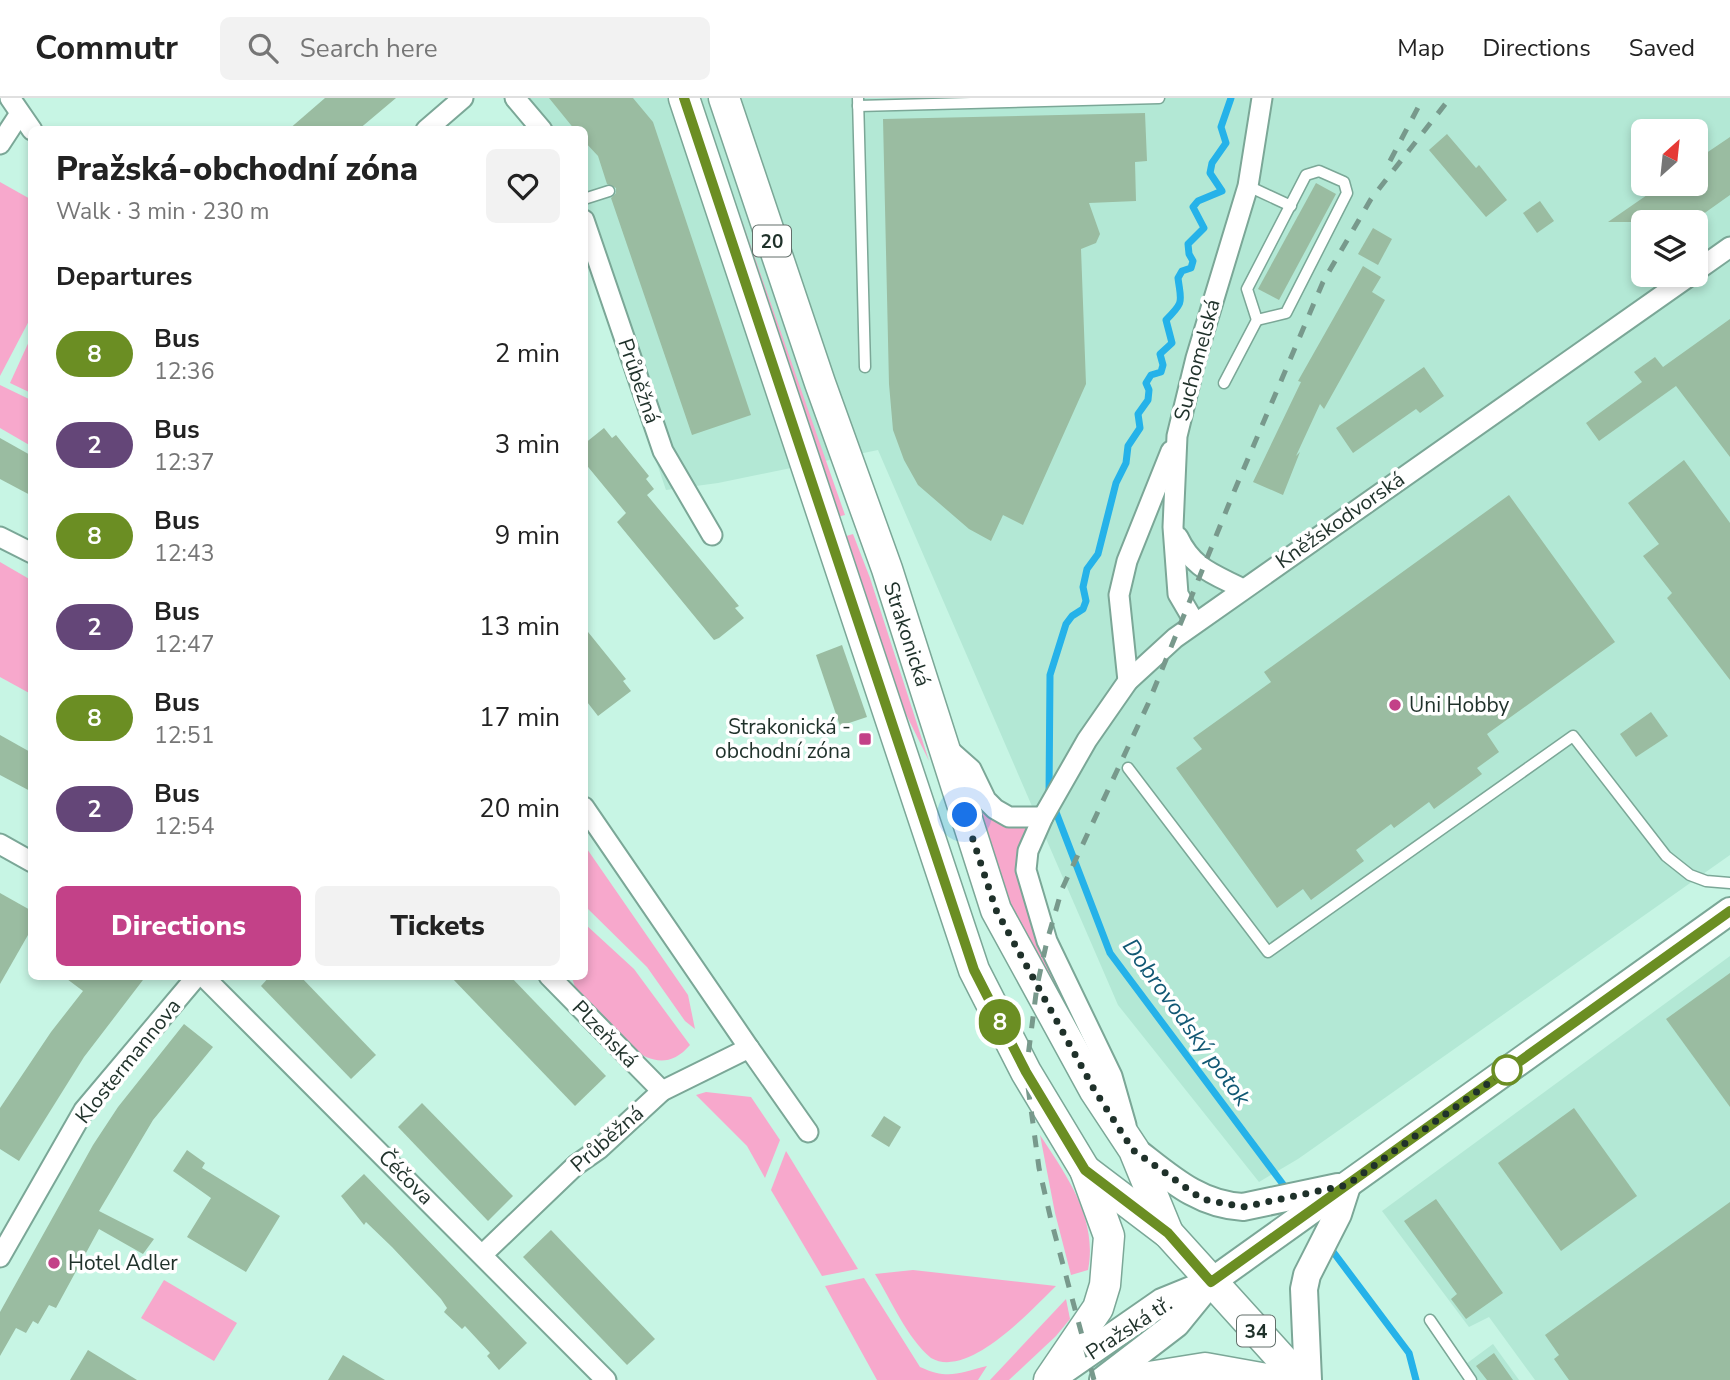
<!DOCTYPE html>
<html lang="en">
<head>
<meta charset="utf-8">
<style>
  :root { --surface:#fff; --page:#f2f2f2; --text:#222; --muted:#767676; --line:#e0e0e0; --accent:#c34188 }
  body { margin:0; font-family:"Nunito Sans",sans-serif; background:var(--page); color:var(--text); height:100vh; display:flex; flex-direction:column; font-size:26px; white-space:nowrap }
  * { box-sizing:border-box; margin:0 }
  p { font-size:23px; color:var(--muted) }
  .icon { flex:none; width:38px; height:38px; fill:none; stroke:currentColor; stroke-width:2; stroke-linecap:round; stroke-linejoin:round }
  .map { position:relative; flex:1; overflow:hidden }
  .drawer { position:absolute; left:28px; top:28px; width:560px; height:854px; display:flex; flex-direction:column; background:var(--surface); border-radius:10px; box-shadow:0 4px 10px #0003 }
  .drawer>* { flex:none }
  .badge { padding:0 14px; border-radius:23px; font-size:24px; line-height:46px }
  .needle { width:46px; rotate:27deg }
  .controls { position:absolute; left:1631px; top:21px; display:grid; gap:14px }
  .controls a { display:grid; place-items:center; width:77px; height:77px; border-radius:10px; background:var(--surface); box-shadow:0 4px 10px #0003; font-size:35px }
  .you { position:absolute; width:35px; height:35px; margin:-18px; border:5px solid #fff; border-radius:50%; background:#1a73e8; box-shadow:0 0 0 10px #1a73e833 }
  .map>.badge { position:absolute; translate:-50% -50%; box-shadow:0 0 0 4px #fff }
  h2 { padding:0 28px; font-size:26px; line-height:63px }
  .round { display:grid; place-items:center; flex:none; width:74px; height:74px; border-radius:10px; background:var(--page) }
  .summary { display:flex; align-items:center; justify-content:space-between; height:119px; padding:0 28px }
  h1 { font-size:33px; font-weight:800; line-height:52px }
  .primary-button { display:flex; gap:14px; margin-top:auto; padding:14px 28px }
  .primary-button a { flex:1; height:80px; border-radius:10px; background:var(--accent); color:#fff; font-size:28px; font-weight:800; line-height:80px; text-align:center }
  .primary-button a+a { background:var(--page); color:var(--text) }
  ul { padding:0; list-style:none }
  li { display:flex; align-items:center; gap:21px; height:91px; padding:0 28px }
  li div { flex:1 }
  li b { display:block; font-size:26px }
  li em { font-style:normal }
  li .badge { min-width:77px; font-weight:700; text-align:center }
  header { display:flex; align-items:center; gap:42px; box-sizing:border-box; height:98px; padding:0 35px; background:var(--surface); border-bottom:2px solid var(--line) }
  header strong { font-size:33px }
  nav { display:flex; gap:38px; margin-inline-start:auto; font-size:24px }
  .search { width:490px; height:63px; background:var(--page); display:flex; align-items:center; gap:18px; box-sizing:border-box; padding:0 24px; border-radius:10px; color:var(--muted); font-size:26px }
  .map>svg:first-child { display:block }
</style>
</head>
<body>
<header>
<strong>Commutr</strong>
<div class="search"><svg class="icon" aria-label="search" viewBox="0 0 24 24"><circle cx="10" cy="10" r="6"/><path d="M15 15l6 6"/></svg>Search here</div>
<nav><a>Map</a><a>Directions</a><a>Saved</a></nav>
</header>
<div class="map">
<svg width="1730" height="1282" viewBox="0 0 1730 1282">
  <rect width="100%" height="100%" fill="#c7f5e4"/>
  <!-- built -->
  <g fill="#b3e8d5" fill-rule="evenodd">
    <path d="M 505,0 L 1730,0 L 1730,757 L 1298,1061 L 1259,1084 L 1118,907 L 878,352 L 718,385 L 666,392 L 585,154 L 584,32 L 527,31 ZM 1643,33 L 1696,33 L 1696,86 L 1643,86 ZM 1643,124 L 1696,124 L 1696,177 L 1643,177 Z"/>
    <path d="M 1730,858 L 1730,1282 L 1535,1282 L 1489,1219 L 1469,1229 L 1382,1113 Z"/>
    <path d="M 1493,1246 L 1519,1282 L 1477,1282 L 1466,1266 Z"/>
  </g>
  <!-- green -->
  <g fill="#f7a8cc">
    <path d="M 699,0 L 845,417 L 837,419 Z"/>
    <path d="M 0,84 L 32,102 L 31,219 L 0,278 Z"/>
    <path d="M 31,239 L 32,295 L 31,295 L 10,285 Z"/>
    <path d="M 0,287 L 31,302 L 31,348 L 0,330 Z"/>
    <path d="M 853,436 L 870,480 L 929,663 L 901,606 L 843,439 Z"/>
    <path d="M 0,464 L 31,482 L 31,596 L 0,579 Z"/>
    <path d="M 965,682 L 1004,726 L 1030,730 L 1017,772 L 1021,793 L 1111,1000 L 1012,816 Z"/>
    <path d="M 585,748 L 688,897 L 695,931 L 685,923 L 647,869 L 585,808 Z"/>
    <path d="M 585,826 L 634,871 L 690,947 C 660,982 630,950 607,927 C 591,910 577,902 572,879 L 584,878 Z"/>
    <path d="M 706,994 L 751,999 L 780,1042 L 765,1080 L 747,1048 L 696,997 Z"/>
    <path d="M 1040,1037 C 1067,1078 1098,1121 1088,1172 L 1071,1177 L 1055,1115 Z"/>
    <path d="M 786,1053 L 858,1171 L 822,1178 L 771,1092 Z"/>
    <path d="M 913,1172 L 1056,1188 C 1033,1210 969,1282 931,1260 C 907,1240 891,1202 875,1176 Z"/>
    <path d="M 864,1180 L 920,1269 C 949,1282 958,1275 987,1268 L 978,1282 L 877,1282 L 825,1188 Z"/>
    <path d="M 164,1182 L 237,1225 L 214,1263 L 141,1220 Z"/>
    <path d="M 1066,1201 L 1070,1221 L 1056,1238 L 1009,1282 L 990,1282 Z"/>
  </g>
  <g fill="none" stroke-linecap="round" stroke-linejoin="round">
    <!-- stream -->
    <g stroke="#25b2e9" stroke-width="7">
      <path d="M 1049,698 L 1050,577 L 1066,526 L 1072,518 L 1083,511 L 1086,503 L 1083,489 L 1087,471 L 1098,456 L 1116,385 L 1126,365 L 1128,348 L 1140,330 L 1138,316 L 1148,302 L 1149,292 L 1146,285 L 1151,277 L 1161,274 L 1163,267 L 1160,256 L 1172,245 L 1166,222 C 1185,203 1181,204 1178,180 L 1182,173 L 1191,170 L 1193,163 L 1189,156 L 1188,146 L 1204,130 L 1193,109 L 1198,103 L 1222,93 L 1210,75 L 1212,65 L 1226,45 L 1221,29 L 1231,0"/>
      <path d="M 1054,709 L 1110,855 L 1288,1093"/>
      <path d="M 1328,1147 L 1409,1255 L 1416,1282"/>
    </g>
  </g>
  <!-- building -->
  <g fill="#9abca1">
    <path d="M 325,0 L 396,0 L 358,32 L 288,32 Z"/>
    <path d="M 549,0 L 633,0 L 653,24 L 751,317 L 692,337 L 611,100 L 616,95 L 616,90 L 607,86 L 598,58 L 584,43 L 584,32 L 575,32 Z"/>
    <path d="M 1145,15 L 1147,63 L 1135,64 L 1136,103 L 1089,105 L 1100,136 L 1096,145 L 1081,151 L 1086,286 L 1023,427 L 1003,417 L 991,443 L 969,431 L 918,387 L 904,362 L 893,332 L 889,286 L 883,21 Z"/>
    <path d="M 1447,36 L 1476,70 L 1479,67 L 1507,102 L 1486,119 L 1429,52 Z"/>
    <path d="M 1730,39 L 1730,97 L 1692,124 L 1608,124 L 1663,86 L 1696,86 L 1696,62 Z"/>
    <path d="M 1316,85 L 1336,96 L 1279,202 L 1258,191 Z"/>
    <path d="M 1540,103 L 1554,123 L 1537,135 L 1523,115 Z"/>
    <path d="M 1373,130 L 1392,141 L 1378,167 L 1358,156 Z"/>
    <path d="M 1363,168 L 1381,179 L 1372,194 L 1385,202 L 1324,311 L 1320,306 L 1296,358 L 1300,354 L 1283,397 L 1253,384 L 1301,284 L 1298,283 Z"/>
    <path d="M 1730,221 L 1730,359 L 1676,288 L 1599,343 L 1586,325 L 1642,284 L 1634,274 L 1655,259 L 1663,269 Z"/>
    <path d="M 1424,269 L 1444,298 L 1420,315 L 1416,311 L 1353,355 L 1336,330 Z"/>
    <path d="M 604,330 L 612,340 L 616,337 L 649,378 L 646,381 L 654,391 L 647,397 L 739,508 L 735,510 L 744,520 L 719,540 L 714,542 L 617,424 L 626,415 L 584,364 L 584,346 Z"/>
    <path d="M 0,340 L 32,358 L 32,398 L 0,381 Z"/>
    <path d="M 1684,362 L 1730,425 L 1730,582 L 1667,500 L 1672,495 L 1643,458 L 1659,446 L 1628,405 Z"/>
    <path d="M 1509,397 L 1615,544 L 1487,636 L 1499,654 L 1477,670 L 1482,676 L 1434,711 L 1429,704 L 1394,730 L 1391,726 L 1356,752 L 1364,763 L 1311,802 L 1303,791 L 1277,810 L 1176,670 L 1202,651 L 1193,640 L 1271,584 L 1264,574 Z"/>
    <path d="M 584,529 L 626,581 L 623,583 L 631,593 L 598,618 L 584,600 Z"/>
    <path d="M 842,547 L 867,619 L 840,628 L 816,557 Z"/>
    <path d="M 1651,614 L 1668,638 L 1636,659 L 1620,636 Z"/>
    <path d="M 0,637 L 32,655 L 32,694 L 0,677 Z"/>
    <path d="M 0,795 L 32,813 L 32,830 L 0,886 Z"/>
    <path d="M 1730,875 L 1730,1009 L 1666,921 Z"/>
    <path d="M 63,878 L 146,878 L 84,959 L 19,1063 L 0,1051 L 0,1010 L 51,934 L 83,893 Z"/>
    <path d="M 270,878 L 300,878 L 376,957 L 351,981 L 261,888 Z"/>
    <path d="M 450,878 L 510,878 L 606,978 L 575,1008 Z"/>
    <path d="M 184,926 L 213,949 L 153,1022 L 99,1113 L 154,1141 L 143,1156 L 99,1131 L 56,1210 L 49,1207 L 38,1226 L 33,1223 L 26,1235 L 16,1230 L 0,1258 L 0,1214 L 93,1047 L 118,1009 Z"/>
    <path d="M 422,1005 L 513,1098 L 488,1123 L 398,1029 Z"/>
    <path d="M 1574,1010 L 1637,1098 L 1561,1153 L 1498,1065 Z"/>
    <path d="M 884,1018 L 901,1029 L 889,1049 L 871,1038 Z"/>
    <path d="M 187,1052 L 205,1065 L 202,1070 L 280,1118 L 246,1174 L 187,1139 L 211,1100 L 173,1073 Z"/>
    <path d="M 364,1076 L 527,1245 L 499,1272 L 487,1258 L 490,1255 L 465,1228 L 462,1231 L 444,1214 L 447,1210 L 441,1201 L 392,1149 L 366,1124 L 364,1127 L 341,1098 Z"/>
    <path d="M 1436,1101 L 1503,1195 L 1466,1221 L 1451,1201 L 1457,1196 L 1404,1123 Z"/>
    <path d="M 1730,1104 L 1730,1282 L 1569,1282 L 1554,1261 L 1559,1257 L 1545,1237 Z"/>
    <path d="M 551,1132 L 655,1241 L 627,1267 L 523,1159 Z"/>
    <path d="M 88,1252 L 137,1282 L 70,1282 Z"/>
    <path d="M 1494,1255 L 1501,1265 L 1513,1282 L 1487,1282 L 1476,1268 Z"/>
    <path d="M 343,1257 L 385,1282 L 328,1282 Z"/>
  </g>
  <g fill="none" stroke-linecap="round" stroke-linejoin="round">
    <defs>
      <g id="lane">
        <path d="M 858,0 L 865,269"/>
        <path d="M 858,8 L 1159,0"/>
        <path d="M 1319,73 L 1344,84 L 1347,95 L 1286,215 L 1257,222 L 1247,191 L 1306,77 Z"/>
        <path d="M 1248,88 L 1291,108"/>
        <path d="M 584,101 L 609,93"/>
        <path d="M 1224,285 L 1257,222"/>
        <path d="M 1128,670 L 1268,854 L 1573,638 L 1666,758 L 1690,777 L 1706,783 L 1730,785"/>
        <path d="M 1430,1222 L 1471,1282"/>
      </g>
      <g id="street">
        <path d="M 10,0 L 32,32"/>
        <path d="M 515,0 L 542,32"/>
        <path d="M 426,32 L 463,0"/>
        <path d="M 0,46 L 19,17"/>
        <path d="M 584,122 L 663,353 L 712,437"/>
        <path d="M 1696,173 L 1730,149"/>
        <path d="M 0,439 L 32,455"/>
        <path d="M 1178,439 C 1193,471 1214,476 1243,491"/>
        <path d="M 1195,525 L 1178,496 L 1173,429 L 1177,338 L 1196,260 L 1248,88 L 1262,0"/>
        <path d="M 1128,583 L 1119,497 L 1127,463 L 1171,353"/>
        <path d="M 945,648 L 971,671 L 986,702 L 995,711 L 1009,719 L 1043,719"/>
        <path d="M 0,746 L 32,764"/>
        <path d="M 203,878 L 606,1282"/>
        <path d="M 549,878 L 662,993"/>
        <path d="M 749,950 L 808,1034"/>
        <path d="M 1126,1027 L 1112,978 L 1047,843 L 1026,772 L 1028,753 L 1043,719 L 1087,642 L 1128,583 L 1175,540 L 1691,177"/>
        <path d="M 483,1156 L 576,1067 L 599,1051 L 662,993 L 749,950 L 584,709"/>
        <path d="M 0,1159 L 84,1012 L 197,878"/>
      </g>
      <g id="secondary">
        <path d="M 1134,1052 C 1168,1078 1198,1107 1243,1109 L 1338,1089"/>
        <path d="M 1054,1279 L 1162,1204 L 1211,1184 L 1730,813"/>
        <path d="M 1103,1282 L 1176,1226 L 1207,1188"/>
        <path d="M 1308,1282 L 1304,1191 L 1307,1177 L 1338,1116 L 1347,1088"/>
      </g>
      <g id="primary">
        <path d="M 684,0 L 974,872 L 1026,974 L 1085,1072 L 1109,1138 L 1105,1187 L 1098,1210 L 1049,1282"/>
        <path d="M 724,0 L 820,285 L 887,471 L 996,812 L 1095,993 L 1134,1052 L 1168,1135"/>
        <path d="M 1085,1072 L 1168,1135 L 1301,1282"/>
        <path d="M 1130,1282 L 1205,1270 L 1272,1282"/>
      </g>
    </defs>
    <!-- lane casing -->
    <use href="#lane" stroke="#7ba797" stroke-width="13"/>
    <!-- street casing -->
    <use href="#street" stroke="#7ba797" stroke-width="23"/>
    <!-- secondary casing -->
    <use href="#secondary" stroke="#7ba797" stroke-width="30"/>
    <!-- primary casing -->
    <use href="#primary" stroke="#7ba797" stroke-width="33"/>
    <!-- lane -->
    <use href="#lane" stroke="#fff" stroke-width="10"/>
    <!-- street -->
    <use href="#street" stroke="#fff" stroke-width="19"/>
    <!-- secondary -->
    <use href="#secondary" stroke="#fff" stroke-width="26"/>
    <!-- primary -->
    <use href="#primary" stroke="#fff" stroke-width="30"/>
    <!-- rail -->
    <g stroke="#78998c" stroke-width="5" stroke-dasharray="12 12" stroke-linecap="butt">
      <path d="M 1390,63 L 1423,0"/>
      <path d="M 1094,1282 L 1051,1122 L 1039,1070 L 1026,974 L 1037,888 L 1047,843 L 1062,791 L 1148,606 L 1233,396 L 1323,184 L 1371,101 L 1450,0"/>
    </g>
  </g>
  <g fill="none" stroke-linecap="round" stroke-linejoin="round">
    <defs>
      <path id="line" d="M 684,0 L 974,872 L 1026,974 L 1085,1072 L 1168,1135 L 1211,1184 L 1730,813"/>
    </defs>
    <!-- line casing -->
    <use href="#line" stroke="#fff" stroke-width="16"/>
    <!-- line -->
    <use href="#line" stroke="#6b8e23" stroke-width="10"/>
    <!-- walk -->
    <path stroke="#1f312a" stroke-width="7" stroke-dasharray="0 12.6" d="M 965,717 L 996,812 L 1095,993 L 1133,1052 L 1202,1101 L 1243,1109 L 1347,1087 L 1507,972"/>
  </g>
  <!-- markers -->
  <g fill="#c34188" stroke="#fff" stroke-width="2.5">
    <circle cx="1395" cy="607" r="7"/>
    <rect x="858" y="634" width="14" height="14" rx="3.5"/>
    <circle cx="54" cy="1165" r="7"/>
  </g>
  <circle fill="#fff" stroke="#6b8e23" stroke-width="3.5" cx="1507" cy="972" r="14"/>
  <g text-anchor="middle" stroke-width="7" stroke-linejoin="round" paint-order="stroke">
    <!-- shield labels -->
    <g fill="#fff" stroke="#626f6a" stroke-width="2">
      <rect x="753" y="127.5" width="38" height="31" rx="5"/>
      <rect x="1237" y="1217.5" width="38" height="31" rx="5"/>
    </g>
    <g font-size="19" font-weight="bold" fill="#1f312a">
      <text x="772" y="150">20</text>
      <text x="1256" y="1240">34</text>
    </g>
    <!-- street labels -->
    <g font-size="21" fill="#1f312a" stroke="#fff">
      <text transform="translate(1197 262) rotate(-75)" y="7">Suchomelská</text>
      <text transform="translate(639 283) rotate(71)" y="7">Průběžná</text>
      <text transform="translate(1340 422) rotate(-35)" y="7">Kněžskodvorská</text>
      <text transform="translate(907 536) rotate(72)" y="7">Strakonická</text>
      <text transform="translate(605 936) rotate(46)" y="7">Plzeňská</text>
      <text transform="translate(128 963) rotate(-51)" y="7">Klostermannova</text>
      <text transform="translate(607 1041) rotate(-41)" y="7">Průběžná</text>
      <text transform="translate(406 1079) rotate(45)" y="7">Čéčova</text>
      <text transform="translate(1129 1230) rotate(-33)" y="7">Pražská tř.</text>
    </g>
    <!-- poi labels -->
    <g font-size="21" fill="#1f312a" stroke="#fff" text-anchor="start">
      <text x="1409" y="614">Uni Hobby</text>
      <text x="851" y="636" text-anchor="end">Strakonická -<tspan x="851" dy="24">obchodní zóna</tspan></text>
      <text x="68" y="1172">Hotel Adler</text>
    </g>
    <!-- water labels -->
    <g font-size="23" font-style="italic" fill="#115874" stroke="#fff">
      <text transform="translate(1187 924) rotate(54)" y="8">Dobrovodský potok</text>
    </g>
  </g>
</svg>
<div class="controls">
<a><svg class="needle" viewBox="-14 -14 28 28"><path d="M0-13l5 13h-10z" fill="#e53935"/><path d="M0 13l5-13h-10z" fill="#767676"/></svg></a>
<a><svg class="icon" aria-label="layers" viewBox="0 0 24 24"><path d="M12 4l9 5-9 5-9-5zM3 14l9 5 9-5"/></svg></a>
</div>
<div class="you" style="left:965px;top:717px"></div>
<b class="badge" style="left:1000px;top:924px;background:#6b8e23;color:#fff">8</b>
<section class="drawer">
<div class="summary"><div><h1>Pražská-obchodní zóna</h1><p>Walk · 3 min · 230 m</p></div><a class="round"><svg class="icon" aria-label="heart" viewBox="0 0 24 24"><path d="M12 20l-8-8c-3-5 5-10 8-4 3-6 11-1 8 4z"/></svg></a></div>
<h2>Departures</h2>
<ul>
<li><span class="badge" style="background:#6b8e23;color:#fff">8</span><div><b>Bus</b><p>12:36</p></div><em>2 min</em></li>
<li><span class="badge" style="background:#644678;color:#fff">2</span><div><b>Bus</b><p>12:37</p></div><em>3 min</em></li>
<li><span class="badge" style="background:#6b8e23;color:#fff">8</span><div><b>Bus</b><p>12:43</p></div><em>9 min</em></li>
<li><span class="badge" style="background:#644678;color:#fff">2</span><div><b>Bus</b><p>12:47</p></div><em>13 min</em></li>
<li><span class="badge" style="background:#6b8e23;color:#fff">8</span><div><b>Bus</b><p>12:51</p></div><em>17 min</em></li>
<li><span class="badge" style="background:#644678;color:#fff">2</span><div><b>Bus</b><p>12:54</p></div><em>20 min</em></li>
</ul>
<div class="primary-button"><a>Directions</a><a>Tickets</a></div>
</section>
</div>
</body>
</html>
